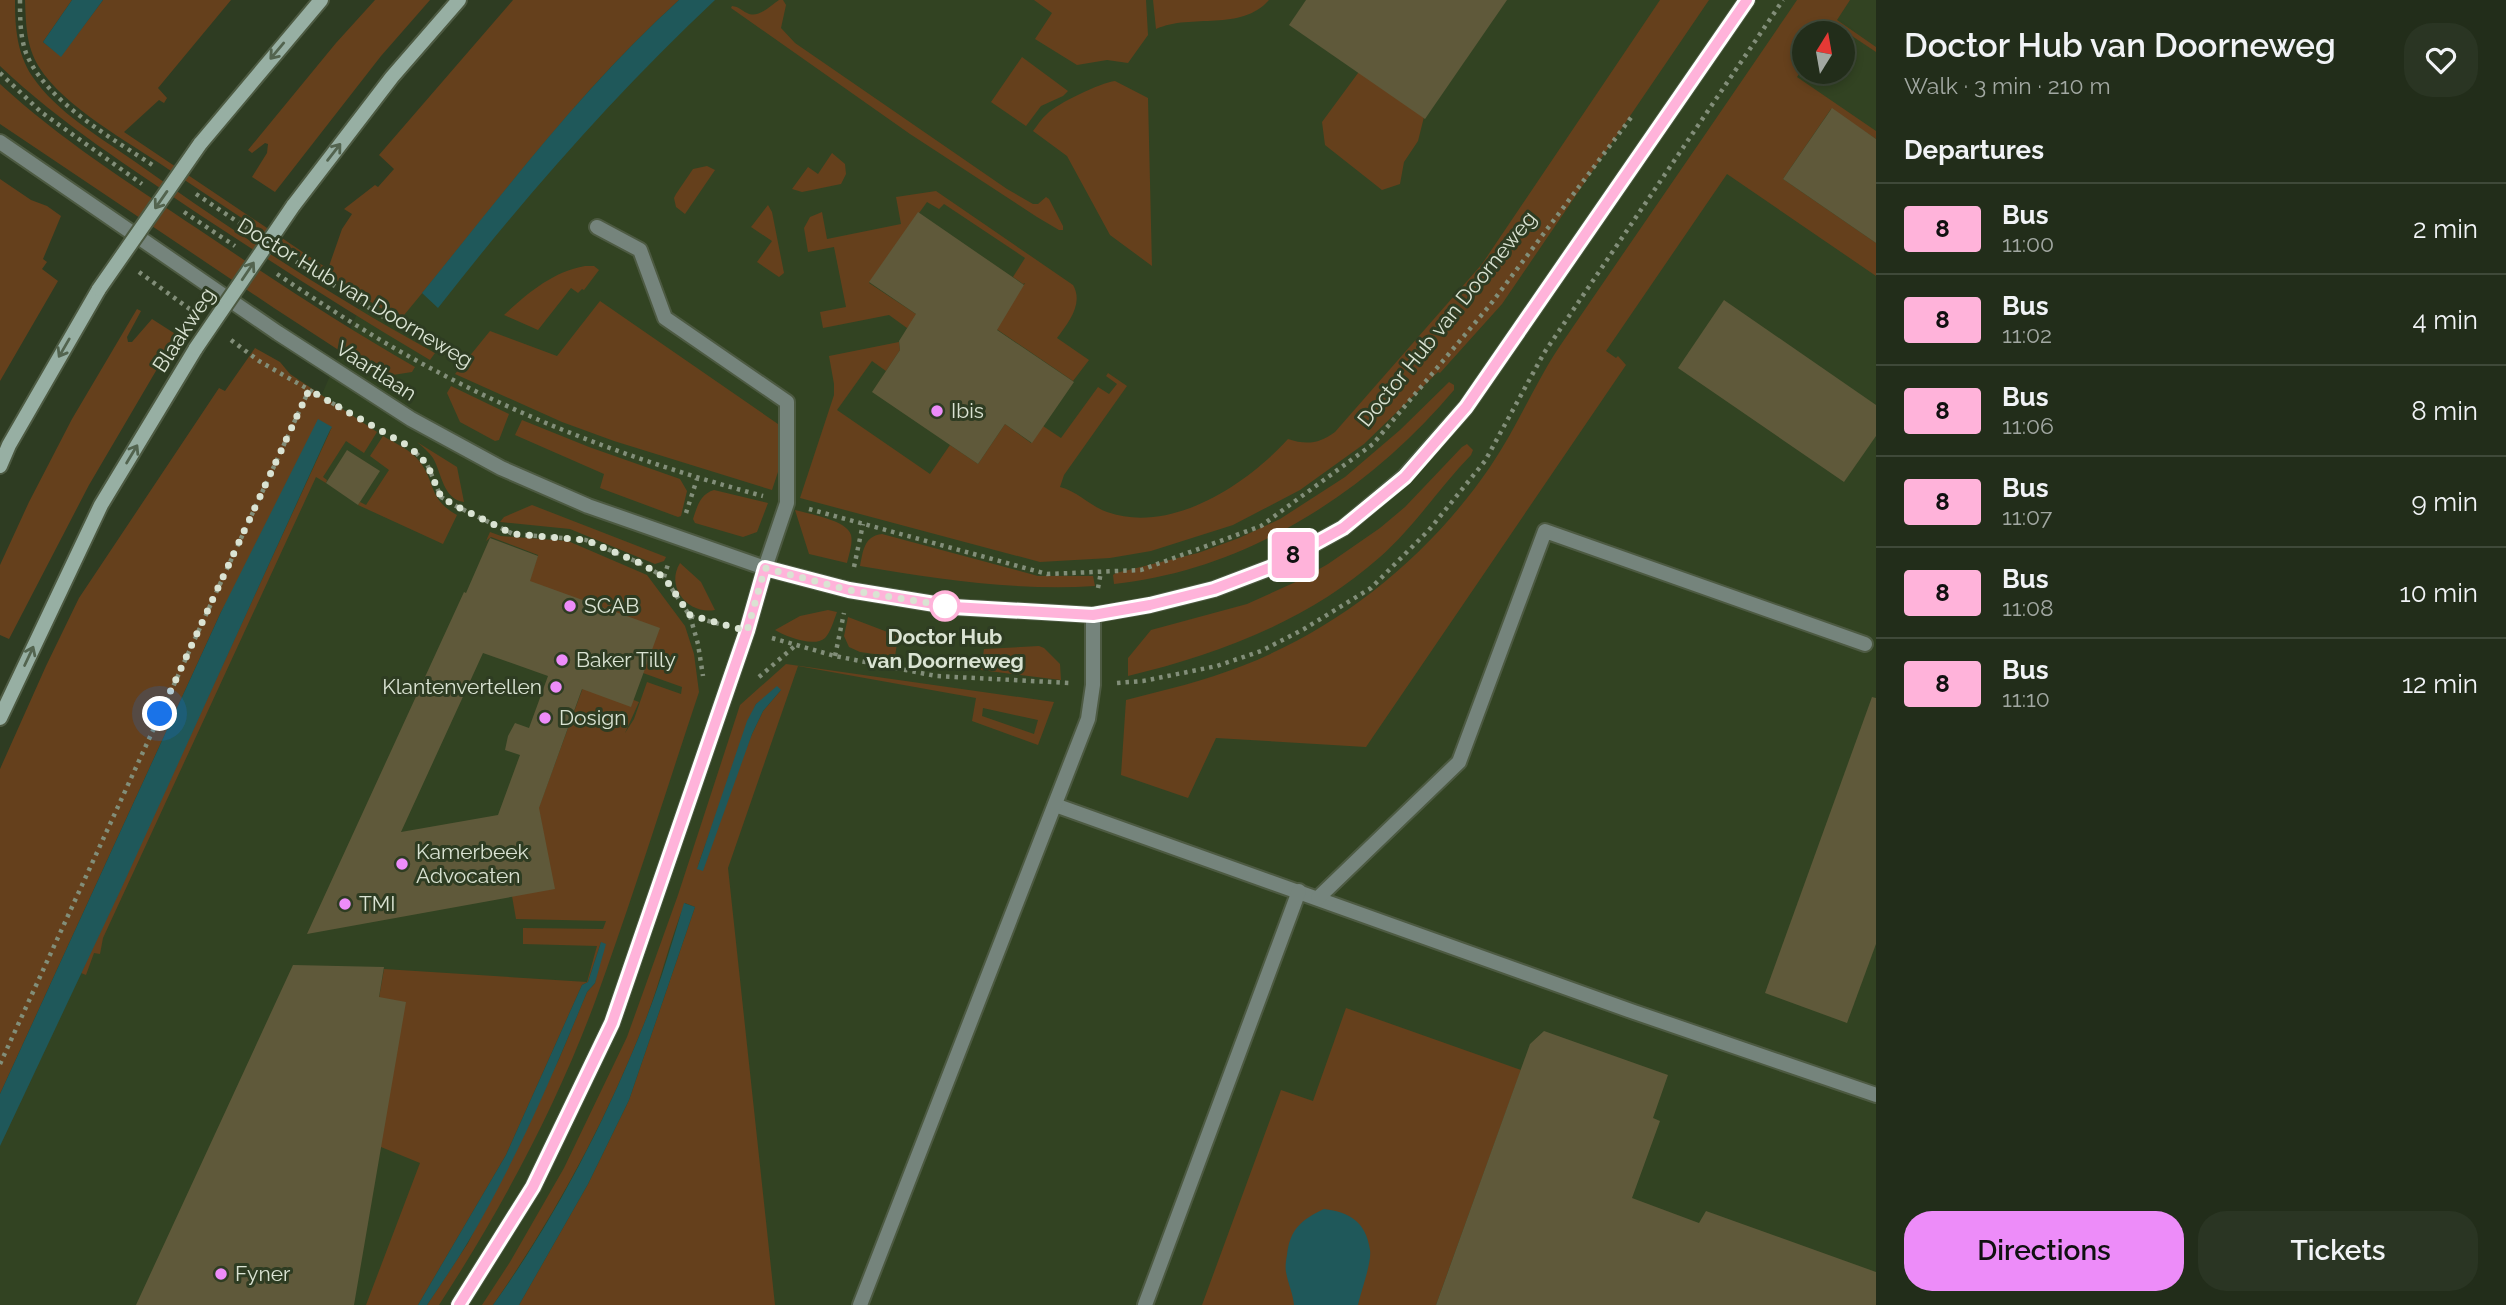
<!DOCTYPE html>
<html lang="en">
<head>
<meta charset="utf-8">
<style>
  :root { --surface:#222d1a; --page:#2a3523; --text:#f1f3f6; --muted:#a2a8a2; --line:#3f4939; --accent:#ed8cf9 }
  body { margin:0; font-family:Raleway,sans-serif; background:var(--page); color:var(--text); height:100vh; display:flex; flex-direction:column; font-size:26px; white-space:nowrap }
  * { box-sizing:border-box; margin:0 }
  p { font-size:23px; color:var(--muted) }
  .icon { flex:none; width:38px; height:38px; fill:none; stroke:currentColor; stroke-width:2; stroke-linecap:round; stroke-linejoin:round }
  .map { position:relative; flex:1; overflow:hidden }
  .side { display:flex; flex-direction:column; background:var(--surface); width:630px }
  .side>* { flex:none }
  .badge { padding:0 14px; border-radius:5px; font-size:24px; line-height:46px }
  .needle { width:46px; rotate:11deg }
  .fabs { position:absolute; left:1792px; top:21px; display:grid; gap:14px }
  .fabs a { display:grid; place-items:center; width:63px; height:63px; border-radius:50%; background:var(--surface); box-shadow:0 4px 10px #0003,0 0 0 2px var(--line); font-size:35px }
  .you { position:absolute; width:35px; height:35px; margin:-18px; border:5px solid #fff; border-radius:50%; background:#1a73e8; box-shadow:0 0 0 10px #1a73e833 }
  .map>.badge { position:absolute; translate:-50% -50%; box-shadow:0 0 0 4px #fff }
  h2 { padding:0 28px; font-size:26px; line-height:63px }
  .round { display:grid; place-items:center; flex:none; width:74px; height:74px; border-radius:28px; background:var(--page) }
  .head { display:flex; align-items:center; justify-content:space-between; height:119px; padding:0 28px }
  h1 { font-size:33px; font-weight:600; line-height:52px }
  .action { display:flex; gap:14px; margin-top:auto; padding:14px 28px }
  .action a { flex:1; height:80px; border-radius:28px; background:var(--accent); color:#111; font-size:28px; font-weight:600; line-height:80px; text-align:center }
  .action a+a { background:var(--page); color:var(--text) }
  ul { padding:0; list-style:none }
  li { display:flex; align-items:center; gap:21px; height:91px; padding:0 28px; border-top:2px solid var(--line) }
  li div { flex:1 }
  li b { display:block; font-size:26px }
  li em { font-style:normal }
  li .badge { min-width:77px; font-weight:700; text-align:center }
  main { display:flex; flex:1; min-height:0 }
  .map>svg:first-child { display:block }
</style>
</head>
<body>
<main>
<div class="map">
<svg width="1876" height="1305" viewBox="0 0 1876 1305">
  <rect width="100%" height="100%" fill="#2e3c22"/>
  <!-- built -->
  <path fill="#324322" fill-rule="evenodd" d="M 660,0 L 1876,0 L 1876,1305 L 0,1305 L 0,1132 L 384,252 ZM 1804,33 L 1843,33 L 1843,72 L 1804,72 Z"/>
  <!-- green -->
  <g fill="#65401c" fill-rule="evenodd">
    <path d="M 0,0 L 15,0 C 15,28 17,53 32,76 C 56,112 100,137 134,161 C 231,230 331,296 435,353 L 430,360 C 352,314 276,265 200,215 C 131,168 61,124 0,66 Z"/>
    <path d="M 25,0 L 72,0 L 43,42 L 61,56 L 103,0 L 231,0 L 158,88 L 167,98 L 164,103 L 159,100 L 124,132 L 328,269 L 342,229 L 352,214 L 344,209 L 375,185 L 378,187 L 394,169 L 379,155 L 513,0 L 679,0 C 572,97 492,210 400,320 C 321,272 245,220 168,169 C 129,142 64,107 39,67 C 26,46 26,24 25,0 Z"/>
    <path d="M 375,0 L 430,0 L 381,56 L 275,192 L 252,177 L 267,153 L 268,144 L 265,143 L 252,153 L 248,150 L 336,43 Z"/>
    <path d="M 779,0 L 783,0 L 786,5 L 781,28 L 795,43 L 1007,189 L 1033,204 L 1038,204 L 1046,197 L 1049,199 L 1063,226 L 1063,230 L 1059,230 L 1037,217 L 910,134 L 731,8 L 732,6 C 739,7 741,10 747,13 C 758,19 770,6 779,0 Z"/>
    <path d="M 1034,0 L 1146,0 L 1148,35 L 1128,63 L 1107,60 L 1077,65 L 1035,39 L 1052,13 Z"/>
    <path d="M 1153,0 L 1269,0 C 1241,32 1192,13 1156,29 Z"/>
    <path d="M 1660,0 L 1709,0 L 1502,304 L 1440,373 L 1438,372 L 1364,444 L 1300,490 L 1233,525 L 1151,551 L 1110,558 L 1040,562 L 800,498 L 834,395 L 834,384 L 829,356 L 899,342 L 900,350 L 886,371 L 872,361 L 837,410 L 930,474 L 950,445 L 978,464 L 1005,424 L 1031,443 L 1043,426 L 1061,438 L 1098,387 L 1109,394 L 1117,384 L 1106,376 L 1108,373 L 1127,386 L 1064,475 L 1060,487 C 1077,491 1090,506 1107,512 C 1171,535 1247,484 1288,439 C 1306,445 1319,444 1335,432 L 1482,264 Z"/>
    <path d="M 1797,0 L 1850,0 L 1837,20 L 1876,47 L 1876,52 L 1834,24 L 1827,33 L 1804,33 L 1804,67 L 1797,77 L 1876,131 L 1876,139 L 1831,109 L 1783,179 L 1876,243 L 1876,276 L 1727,174 L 1606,351 L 1616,358 L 1618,356 L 1626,365 L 1366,747 L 1216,738 L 1188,798 L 1121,775 L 1126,700 C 1165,690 1204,681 1242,666 C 1342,627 1429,556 1490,467 C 1518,426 1536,380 1564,340 C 1642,226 1720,113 1797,0 Z"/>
    <path d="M 1022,57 L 1068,91 L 1063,96 L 1041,106 L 1026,126 L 991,102 Z"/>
    <path d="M 1361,69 L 1425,113 L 1418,141 L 1404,162 L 1400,184 L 1382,190 L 1325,145 L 1322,122 Z"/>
    <path d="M 1115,81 L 1148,98 L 1152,266 L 1110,235 L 1067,156 L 1033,131 C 1037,126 1041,119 1047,114 C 1058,103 1100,83 1115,81 Z"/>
    <path d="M 0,84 C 61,140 129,183 198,229 C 269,277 340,324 415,367 L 412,372 L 380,377 L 274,308 L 0,124 Z"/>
    <path d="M 832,153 L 845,164 L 846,174 L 841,184 L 802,192 L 792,189 L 808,167 L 818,174 Z"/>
    <path d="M 707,166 L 715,170 L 685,214 L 676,207 L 674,198 L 676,194 L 693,169 Z"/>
    <path d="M 0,179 L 31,200 L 47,206 L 61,216 L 43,259 L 47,262 L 42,269 L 58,281 L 0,381 Z"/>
    <path d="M 936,191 L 1073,285 C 1084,304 1068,323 1057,338 L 1089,360 L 1073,381 L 995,328 L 1025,283 L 1023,284 L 1013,277 L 1025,258 L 944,204 L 939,209 L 927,202 L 869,283 L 922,318 L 907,328 L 889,315 L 823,328 L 820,312 L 846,307 L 834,247 L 808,252 L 804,228 L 810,217 L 822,212 L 827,239 L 901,224 L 896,197 Z"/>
    <path d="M 768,205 L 772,212 L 784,273 L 779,277 L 757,262 L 772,241 L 751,227 Z"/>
    <path d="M 585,266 L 594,266 L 599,270 L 584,290 L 582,289 L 578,293 L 571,288 L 538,330 L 504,315 C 528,293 552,272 585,266 Z"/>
    <path d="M 600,301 L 791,433 L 772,490 L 614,441 L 562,422 L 455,374 L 490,331 L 557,356 Z"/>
    <path d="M 137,309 L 141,311 L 127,337 L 128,342 L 132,342 L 152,319 L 177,335 L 89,485 L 9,639 L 0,635 L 0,565 L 29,502 L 72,419 Z"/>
    <path d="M 255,348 L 280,362 L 290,374 L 377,432 L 364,453 L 346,441 L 323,477 L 327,480 L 326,483 L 316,477 L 103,938 L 100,954 L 94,953 L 86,975 L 81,973 L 332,427 L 221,612 L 0,1094 L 0,769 L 46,666 L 79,598 L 219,388 L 225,391 Z"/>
    <path d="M 1449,382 L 1454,385 L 1454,390 C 1369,491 1248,570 1114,584 L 1113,575 L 1116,573 L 1198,553 L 1239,538 L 1280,519 L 1345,477 L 1400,430 Z"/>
    <path d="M 451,386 L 509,414 L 499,440 L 495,441 L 460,422 L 447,393 Z"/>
    <path d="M 522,420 L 589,447 L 680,479 L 687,491 L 681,516 L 678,517 L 600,488 L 604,474 L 515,435 Z"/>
    <path d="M 383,436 C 395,443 411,450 420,462 C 436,483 428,499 457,515 L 443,544 L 358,505 L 360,502 L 366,505 L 389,470 L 370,456 Z"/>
    <path d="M 417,442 L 457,467 L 464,502 C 443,499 442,474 433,458 C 429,452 423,447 417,442 Z"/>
    <path d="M 1467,444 L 1473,450 L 1471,455 C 1440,487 1414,527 1380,557 C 1308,621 1219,654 1128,676 L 1128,658 L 1151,630 L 1247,604 L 1300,580 L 1328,564 L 1380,528 L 1405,507 L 1462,447 Z"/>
    <path d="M 714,490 L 768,503 L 757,532 L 743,537 L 695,523 L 693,519 C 697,507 700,494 714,490 Z"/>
    <path d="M 532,505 L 666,557 L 664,561 L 655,564 L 570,529 L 500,522 L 504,517 Z"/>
    <path d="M 795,510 C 809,514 847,520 851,535 C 853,543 849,554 847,563 L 809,554 Z"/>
    <path d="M 490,532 L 501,536 L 568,541 L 647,575 L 685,626 L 694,654 L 699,692 C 665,794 633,897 596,999 C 557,1105 501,1210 439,1305 L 427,1305 L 468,1243 L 559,1059 L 587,992 L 595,983 L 601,942 L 588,982 L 582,985 L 506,1155 L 418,1305 L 366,1305 L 420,1163 L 381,1147 L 379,998 L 384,969 L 587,982 L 597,946 L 523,944 L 523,928 L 603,929 L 606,921 L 516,919 L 512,896 L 553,888 L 540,815 L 536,815 L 585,682 L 639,702 L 625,733 L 634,719 L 647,682 L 681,694 L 682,687 L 643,673 L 529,582 L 538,555 L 491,537 L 486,541 Z"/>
    <path d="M 882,534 L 1038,576 L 1093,576 L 1095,586 C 1016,591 938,579 860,566 C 863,551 864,536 882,534 Z"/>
    <path d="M 680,563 L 701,582 L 715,610 C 688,615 665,587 680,563 Z"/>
    <path d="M 828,610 L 837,612 C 834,620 830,633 825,638 C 814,648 785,636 775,630 L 800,616 Z"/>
    <path d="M 848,617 L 898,636 L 895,657 L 860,652 L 849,647 L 844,636 Z"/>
    <path d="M 1039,646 L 1044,648 L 1060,664 L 1061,680 L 981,670 L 984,649 Z"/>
    <path d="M 786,664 L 1054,702 L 1038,745 L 972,721 L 976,698 L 798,666 L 728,868 L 775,1305 L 519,1305 L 588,1184 L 629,1100 L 695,907 L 685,903 C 669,942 660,984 644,1024 C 605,1123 554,1217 493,1305 L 482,1305 L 510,1262 L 564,1168 L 627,1037 L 678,895 L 740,705 ZM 781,690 L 763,711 L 752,734 L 697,868 L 756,704 ZM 983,708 L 1038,720 L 1034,734 L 982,716 Z"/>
    <path d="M 1346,1008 L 1521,1070 L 1436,1305 L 1202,1305 L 1281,1090 L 1313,1101 Z"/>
  </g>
  <!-- water -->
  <g fill="#1f585a">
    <path d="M 72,0 L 103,0 L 61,57 L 43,42 Z"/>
    <path d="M 679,0 L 715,0 C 614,95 523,199 438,308 L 422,293 C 504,192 582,88 679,0 Z"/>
    <path d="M 318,419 L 332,427 L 330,430 L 122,887 L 0,1146 L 0,1094 L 221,612 Z"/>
    <path d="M 777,686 L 781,690 L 763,711 L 752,734 L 703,871 L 697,869 L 747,721 L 756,704 Z"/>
    <path d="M 684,903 L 695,907 L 629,1100 L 588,1184 L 519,1305 L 493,1305 C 555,1219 605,1122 644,1024 C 660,984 672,943 684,903 Z"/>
    <path d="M 601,942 L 606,944 L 595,983 L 587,992 C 552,1077 515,1163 468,1242 C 455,1264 441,1284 427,1305 L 418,1305 L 506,1155 L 582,985 L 588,982 Z"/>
    <path d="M 1324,1209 C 1350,1212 1366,1222 1370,1250 C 1372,1262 1361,1291 1358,1305 L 1294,1305 C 1293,1293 1288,1284 1286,1272 C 1285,1267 1286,1260 1287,1255 C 1290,1229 1301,1220 1324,1209 Z"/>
  </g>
  <!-- building -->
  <g fill="#5f593a" fill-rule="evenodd">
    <path d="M 1306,0 L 1507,0 L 1425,119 L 1289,25 Z"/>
    <path d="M 1832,108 L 1876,139 L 1876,243 L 1783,179 Z"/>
    <path d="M 918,212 L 1024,285 L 997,330 L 1074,382 L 1032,443 L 1005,424 L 978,464 L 872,392 L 900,350 L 899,341 L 916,314 L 869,282 Z"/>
    <path d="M 1724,300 L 1876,405 L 1876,436 L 1844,482 L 1678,368 Z"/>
    <path d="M 347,450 L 380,471 L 358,505 L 326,483 Z"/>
    <path d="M 490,538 L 538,556 L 530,581 L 660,628 L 631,707 L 582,689 L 539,808 L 555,889 L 307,934 L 464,592 L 466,593 ZM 483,653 L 548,676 L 529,728 L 515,723 L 508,736 L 505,750 L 520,755 L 498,815 L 401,832 Z"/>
    <path d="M 1872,697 L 1876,698 L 1876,944 L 1847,1023 L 1765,993 Z"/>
    <path d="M 293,965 L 384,967 L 379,997 L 406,1002 L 354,1305 L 136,1305 Z"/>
    <path d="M 1544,1031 L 1668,1075 L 1653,1118 L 1660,1121 L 1632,1198 L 1699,1223 L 1706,1211 L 1876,1272 L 1876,1305 L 1436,1305 L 1530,1044 Z"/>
  </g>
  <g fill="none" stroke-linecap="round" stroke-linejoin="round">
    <defs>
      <g id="lane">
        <path d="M 597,227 L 640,250 L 665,318 L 787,402 L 787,503 L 765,568"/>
        <path d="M 1055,805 L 1634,1012 L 1876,1095"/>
        <path d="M 1318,898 L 1459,762 L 1545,531 L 1865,644"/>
        <path d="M 860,1305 L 1088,719 L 1093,685 L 1093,615"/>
        <path d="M 1145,1305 L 1299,891"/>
      </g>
      <g id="street">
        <path d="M 0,142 L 278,333 L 411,419 L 501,468 L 588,506 L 765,568 L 849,590 L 953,607 L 1093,615 L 1150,605 L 1214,589 L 1272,567 L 1343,528 L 1404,477 L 1466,407 L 1747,0"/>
        <path d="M 459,1305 L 533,1187 L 612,1023 L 747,631 L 765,568"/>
      </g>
      <g id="secondary">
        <path d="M 200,144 L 321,0"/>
        <path d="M 293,206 L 392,77 L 459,0"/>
        <path d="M 0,466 L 9,445 L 99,289"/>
        <path d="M 0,718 L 101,505 L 196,348"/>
      </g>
    </defs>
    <!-- lane casing -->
    <use href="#lane" stroke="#4d5a42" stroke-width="18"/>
    <!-- street casing -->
    <use href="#street" stroke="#4d5a42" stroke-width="18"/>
    <!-- secondary casing -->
    <use href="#secondary" stroke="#4d5a42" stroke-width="18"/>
    <!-- path -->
    <g stroke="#828e79" stroke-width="4.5" stroke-dasharray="3.5 5" stroke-linecap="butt">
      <path d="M 20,0 C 20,18 20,36 26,53 C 46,102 112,138 154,166"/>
      <path d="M 0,73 L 41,112 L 142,184"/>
      <path d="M 196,194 L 247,228"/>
      <path d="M 184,212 L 235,246"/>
      <path d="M 289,257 L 382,316 L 452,356"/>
      <path d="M 139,272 L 191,310"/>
      <path d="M 277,274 C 328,308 382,343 436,371 C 539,426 651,466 763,496"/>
      <path d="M 231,340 L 259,361 L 346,411"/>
      <path d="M 416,453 L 427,464 L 441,497 L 456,506 L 513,534 L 586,540 L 640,563 L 664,577 L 690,616 L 723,625"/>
      <path d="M 809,509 L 1047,574 L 1141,570 L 1261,526 L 1373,444 L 1490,305 L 1633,115"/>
      <path d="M 686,513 L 697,479"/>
      <path d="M 854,567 L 863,524"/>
      <path d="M 664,577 L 669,561"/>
      <path d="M 1098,588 L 1101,572"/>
      <path d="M 690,616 L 698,644 L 703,676"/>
      <path d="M 772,638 L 835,656 L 936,676 L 1070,683"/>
      <path d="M 835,656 L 844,613"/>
      <path d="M 759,677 L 796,645"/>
      <path d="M 1117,683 L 1143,681 L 1217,666 L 1261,651 L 1304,629 L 1371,588 L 1429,530 L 1485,461 L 1544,353 L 1783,0"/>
      <path d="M 0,1064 L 309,390"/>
    </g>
    <!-- lane -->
    <use href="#lane" stroke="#75847c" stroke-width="14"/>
    <!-- street -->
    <use href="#street" stroke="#75847c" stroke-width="14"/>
    <!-- secondary -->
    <use href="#secondary" stroke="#97afa3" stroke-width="14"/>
    <defs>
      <g id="secondary-bridge">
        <path d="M 99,289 L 200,144"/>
        <path d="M 196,348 L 293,206"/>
      </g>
    </defs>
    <!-- secondary-bridge casing -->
    <use href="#secondary-bridge" stroke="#4d5a42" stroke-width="18" stroke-linecap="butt"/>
    <!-- secondary-bridge -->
    <use href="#secondary-bridge" stroke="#97afa3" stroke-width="14"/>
  </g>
  <!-- one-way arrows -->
  <defs><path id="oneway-shaft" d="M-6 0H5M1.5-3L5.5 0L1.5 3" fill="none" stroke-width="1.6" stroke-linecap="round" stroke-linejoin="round" transform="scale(1.75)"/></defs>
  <g stroke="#53644f">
    <use href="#oneway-shaft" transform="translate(277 51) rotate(130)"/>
    <use href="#oneway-shaft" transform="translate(334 152) rotate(-52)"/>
    <use href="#oneway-shaft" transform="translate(161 200) rotate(125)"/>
    <use href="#oneway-shaft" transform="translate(248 271) rotate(-56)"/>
    <use href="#oneway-shaft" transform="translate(64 348) rotate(120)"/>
    <use href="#oneway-shaft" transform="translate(132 454) rotate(-59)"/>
    <use href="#oneway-shaft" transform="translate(29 656) rotate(-65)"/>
  </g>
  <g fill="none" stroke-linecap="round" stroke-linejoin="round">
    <defs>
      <path id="line" d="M 459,1305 L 533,1187 L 612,1023 L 747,631 L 765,568 L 849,590 L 953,607 L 1093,615 L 1150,605 L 1214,589 L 1272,567 L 1343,528 L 1405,477 L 1466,407 L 1747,0"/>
    </defs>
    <!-- line casing -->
    <use href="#line" stroke="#fff" stroke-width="16"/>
    <!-- line -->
    <use href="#line" stroke="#ffb3da" stroke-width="10"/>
    <!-- walk -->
    <path stroke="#dae3d3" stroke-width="7" stroke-dasharray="0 12.6" d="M 160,714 L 309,390 L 410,447 L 427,464 L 441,497 L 456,506 L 513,534 L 586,540 L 640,563 L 664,577 L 690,615 L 747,631 L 765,568 L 849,590 L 953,607 L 945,606"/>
  </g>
  <!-- markers -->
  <g fill="#ed8cf9" stroke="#2e3c22" stroke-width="2.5">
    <circle cx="937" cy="411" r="7"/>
    <circle cx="570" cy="606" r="7"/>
    <circle cx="562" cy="660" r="7"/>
    <circle cx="556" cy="687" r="7"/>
    <circle cx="545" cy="718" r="7"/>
    <circle cx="402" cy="864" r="7"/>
    <circle cx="345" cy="904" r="7"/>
    <circle cx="221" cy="1274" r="7"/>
  </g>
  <circle fill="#fff" stroke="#ffb3da" stroke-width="3.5" cx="945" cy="606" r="14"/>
  <g text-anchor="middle" stroke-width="6" stroke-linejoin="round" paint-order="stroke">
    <!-- street labels -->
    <g font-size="21" fill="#dae3d3" stroke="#2e3c22">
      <text transform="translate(355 293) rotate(31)" y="7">Doctor Hub van Doorneweg</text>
      <text transform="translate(1447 319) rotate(-51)" y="7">Doctor Hub van Doorneweg</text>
      <text transform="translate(184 330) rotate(-57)" y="7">Blaakweg</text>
      <text transform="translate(376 371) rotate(33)" y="7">Vaartlaan</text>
    </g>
    <!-- poi labels -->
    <g font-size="21" fill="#dae3d3" stroke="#2e3c22" text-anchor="start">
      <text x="951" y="418">Ibis</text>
      <text x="584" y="613">SCAB</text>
      <text x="576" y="667">Baker Tilly</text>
      <text x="542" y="694" text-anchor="end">Klantenvertellen</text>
      <text x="559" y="725">Dosign</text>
      <text x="416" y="859">Kamerbeek<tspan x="416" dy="24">Advocaten</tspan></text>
      <text x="359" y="911">TMI</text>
      <text x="235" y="1281">Fyner</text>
    </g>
    <!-- stop labels -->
    <g font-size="21" font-weight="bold" fill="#dae3d3" stroke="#2e3c22">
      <text x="945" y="644">Doctor Hub<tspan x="945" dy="24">van Doorneweg</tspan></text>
    </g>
  </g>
</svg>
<div class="fabs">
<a><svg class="needle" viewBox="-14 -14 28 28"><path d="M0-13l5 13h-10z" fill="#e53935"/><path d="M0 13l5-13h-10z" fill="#a2a8a2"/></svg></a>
</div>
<div class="you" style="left:160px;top:714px"></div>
<b class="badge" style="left:1293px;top:555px;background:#ffb3da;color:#111">8</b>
</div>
<section class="side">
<div class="head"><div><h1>Doctor Hub van Doorneweg</h1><p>Walk · 3 min · 210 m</p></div><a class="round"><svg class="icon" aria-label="heart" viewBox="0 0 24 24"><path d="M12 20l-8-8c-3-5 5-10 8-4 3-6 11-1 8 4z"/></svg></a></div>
<h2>Departures</h2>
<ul>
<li><span class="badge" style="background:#ffb3da;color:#111">8</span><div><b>Bus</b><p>11:00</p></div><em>2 min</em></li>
<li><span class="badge" style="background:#ffb3da;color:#111">8</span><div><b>Bus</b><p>11:02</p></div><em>4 min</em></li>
<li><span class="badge" style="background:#ffb3da;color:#111">8</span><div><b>Bus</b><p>11:06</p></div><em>8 min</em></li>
<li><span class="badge" style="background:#ffb3da;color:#111">8</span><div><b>Bus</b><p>11:07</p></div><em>9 min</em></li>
<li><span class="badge" style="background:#ffb3da;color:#111">8</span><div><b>Bus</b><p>11:08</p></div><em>10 min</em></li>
<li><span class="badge" style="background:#ffb3da;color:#111">8</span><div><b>Bus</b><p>11:10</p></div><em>12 min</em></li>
</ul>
<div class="action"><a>Directions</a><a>Tickets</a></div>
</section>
</main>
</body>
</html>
